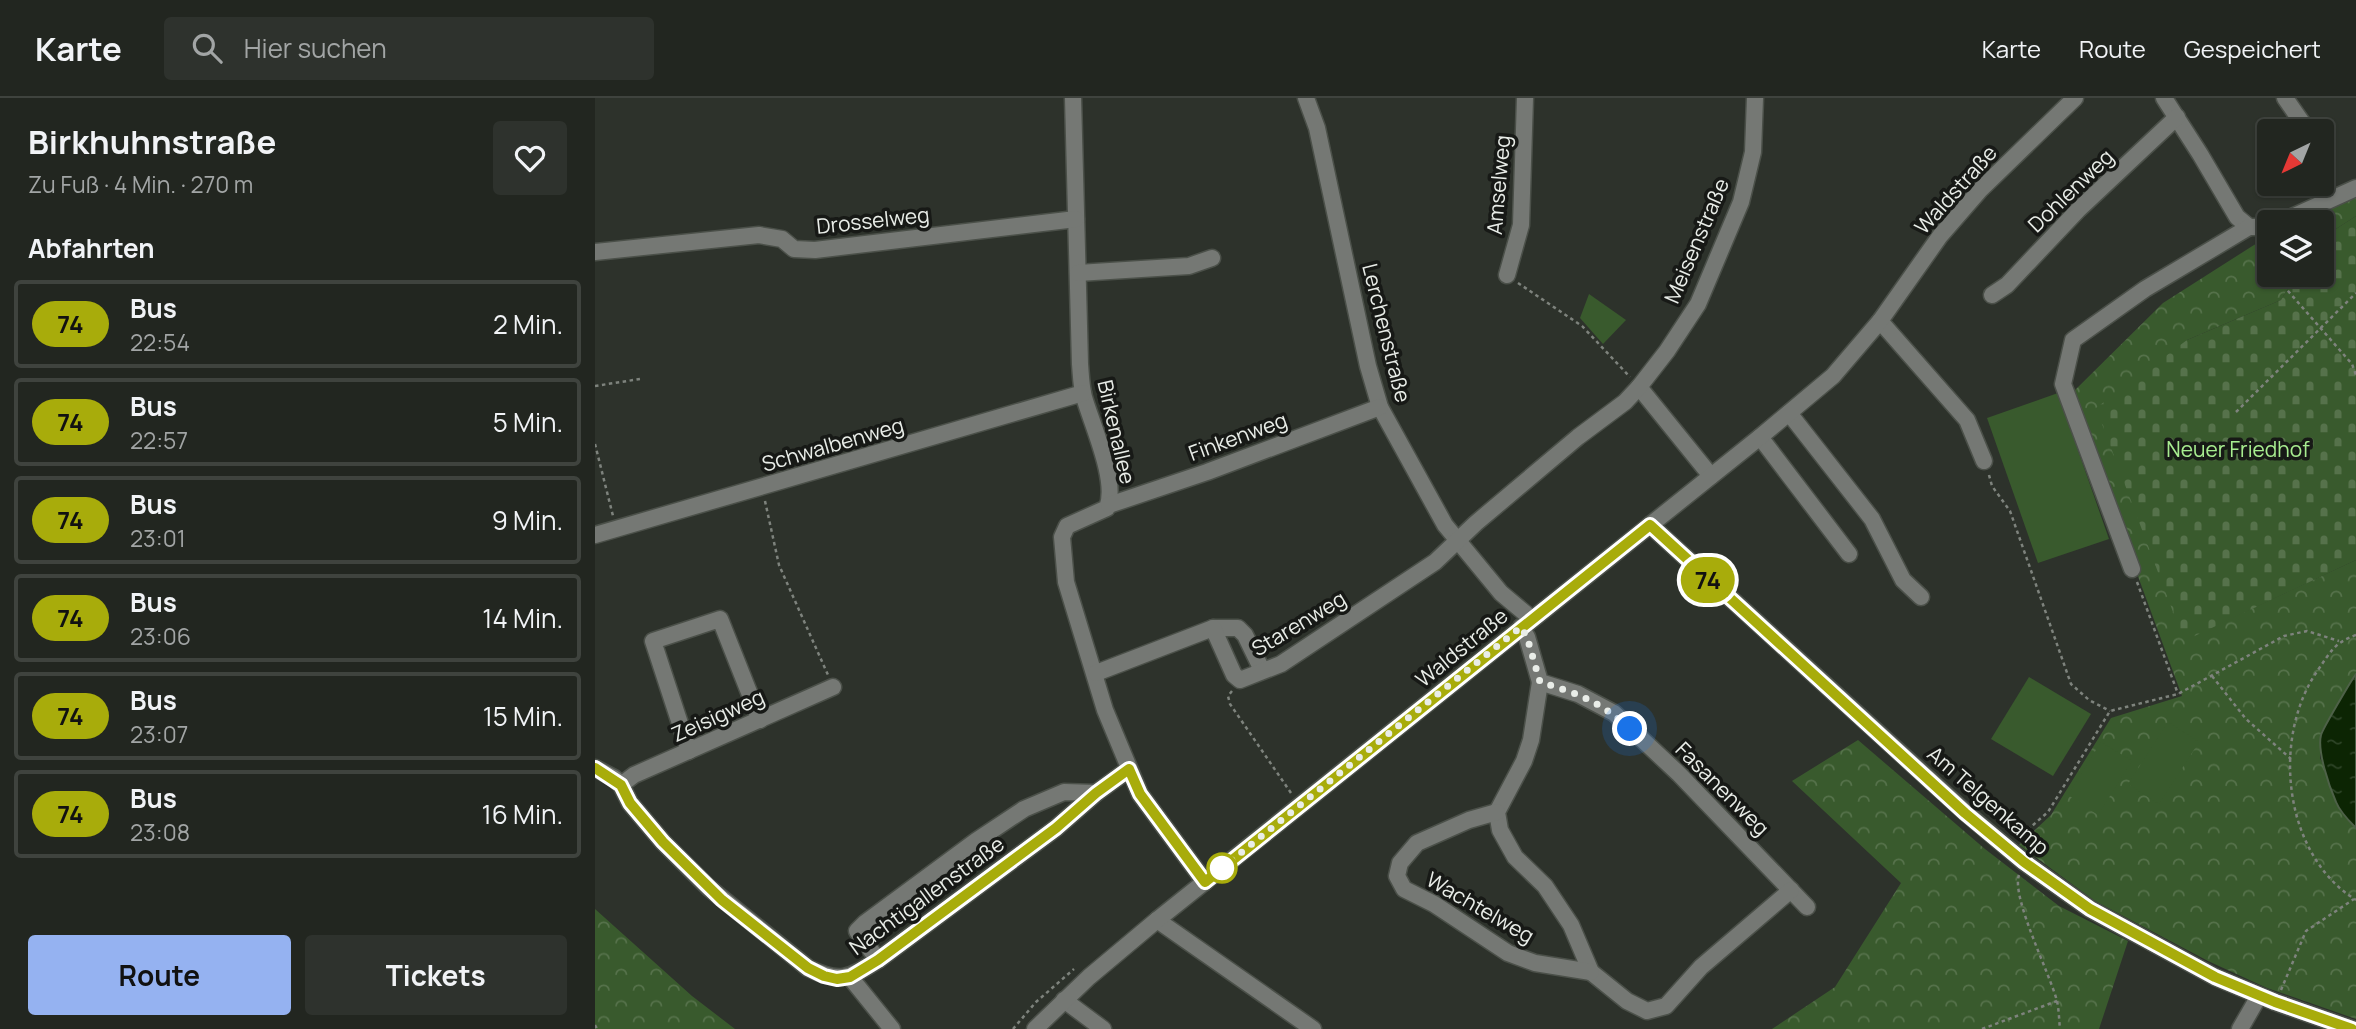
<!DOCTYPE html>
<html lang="de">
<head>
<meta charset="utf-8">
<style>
  :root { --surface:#222620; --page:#2e322d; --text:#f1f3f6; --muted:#a2a5a5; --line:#3f433e; --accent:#95b2f1 }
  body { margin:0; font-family:Manrope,sans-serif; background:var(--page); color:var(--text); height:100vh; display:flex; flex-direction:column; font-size:26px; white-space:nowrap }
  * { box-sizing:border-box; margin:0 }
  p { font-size:23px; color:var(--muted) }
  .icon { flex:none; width:38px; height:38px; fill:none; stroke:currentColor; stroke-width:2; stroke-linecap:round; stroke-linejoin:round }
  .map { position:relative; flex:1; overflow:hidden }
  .side { display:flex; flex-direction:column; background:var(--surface); width:595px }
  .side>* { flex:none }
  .badge { padding:0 14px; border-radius:23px; font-size:24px; line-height:46px }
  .needle { width:46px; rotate:223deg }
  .controls { position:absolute; left:1662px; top:21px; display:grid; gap:14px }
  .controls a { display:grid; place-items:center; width:77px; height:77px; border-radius:7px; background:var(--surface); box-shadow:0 2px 5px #0004,0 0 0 2px var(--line); font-size:35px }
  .you { position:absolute; width:35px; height:35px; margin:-18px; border:5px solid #fff; border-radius:50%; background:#1a73e8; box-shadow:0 0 0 10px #1a73e833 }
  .map>.badge { position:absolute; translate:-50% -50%; box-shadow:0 0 0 4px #fff }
  h2 { padding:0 28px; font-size:26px; line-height:63px }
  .round { display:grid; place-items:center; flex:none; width:74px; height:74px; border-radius:7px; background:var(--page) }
  .head { display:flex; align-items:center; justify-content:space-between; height:119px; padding:0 28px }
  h1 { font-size:33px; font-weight:700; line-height:52px }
  .button { display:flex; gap:14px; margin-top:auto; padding:14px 28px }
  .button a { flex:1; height:80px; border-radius:7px; background:var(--accent); color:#111; font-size:28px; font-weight:700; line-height:80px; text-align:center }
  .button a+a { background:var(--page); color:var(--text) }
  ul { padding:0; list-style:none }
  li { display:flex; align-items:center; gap:21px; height:88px; margin:0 14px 10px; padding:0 14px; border:4px solid var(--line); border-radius:7px }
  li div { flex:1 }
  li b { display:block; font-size:26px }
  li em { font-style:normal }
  li .badge { min-width:77px; font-weight:700; text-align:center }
  header { display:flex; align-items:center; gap:42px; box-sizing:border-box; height:98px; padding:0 35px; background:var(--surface); border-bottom:2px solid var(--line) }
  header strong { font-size:33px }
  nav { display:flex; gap:38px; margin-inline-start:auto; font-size:24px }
  .search { width:490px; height:63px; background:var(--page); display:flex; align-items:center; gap:18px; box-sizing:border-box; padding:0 24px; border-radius:7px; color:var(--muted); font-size:26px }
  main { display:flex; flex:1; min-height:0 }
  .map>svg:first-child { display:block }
</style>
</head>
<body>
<header>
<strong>Karte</strong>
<div class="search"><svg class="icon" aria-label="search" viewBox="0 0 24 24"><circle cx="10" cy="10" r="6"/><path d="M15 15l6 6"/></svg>Hier suchen</div>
<nav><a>Karte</a><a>Route</a><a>Gespeichert</a></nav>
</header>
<main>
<section class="side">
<div class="head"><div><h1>Birkhuhnstraße</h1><p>Zu Fuß · 4 Min. · 270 m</p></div><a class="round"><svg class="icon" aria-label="heart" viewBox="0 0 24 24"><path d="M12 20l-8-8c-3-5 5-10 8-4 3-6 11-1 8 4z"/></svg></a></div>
<h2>Abfahrten</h2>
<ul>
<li><span class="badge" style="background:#a8ac0b;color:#111">74</span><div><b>Bus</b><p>22:54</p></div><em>2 Min.</em></li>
<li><span class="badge" style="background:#a8ac0b;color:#111">74</span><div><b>Bus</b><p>22:57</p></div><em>5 Min.</em></li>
<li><span class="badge" style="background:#a8ac0b;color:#111">74</span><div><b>Bus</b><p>23:01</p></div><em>9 Min.</em></li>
<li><span class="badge" style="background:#a8ac0b;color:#111">74</span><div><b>Bus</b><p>23:06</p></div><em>14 Min.</em></li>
<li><span class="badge" style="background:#a8ac0b;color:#111">74</span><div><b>Bus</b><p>23:07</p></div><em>15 Min.</em></li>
<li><span class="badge" style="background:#a8ac0b;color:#111">74</span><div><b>Bus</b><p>23:08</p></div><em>16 Min.</em></li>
</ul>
<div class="button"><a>Route</a><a>Tickets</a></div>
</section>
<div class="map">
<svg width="1761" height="931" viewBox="0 0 1761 931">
  <defs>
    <pattern id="forest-crowns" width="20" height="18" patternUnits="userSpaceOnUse" patternTransform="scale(1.75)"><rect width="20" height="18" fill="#395a2d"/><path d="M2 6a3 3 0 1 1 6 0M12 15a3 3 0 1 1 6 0" fill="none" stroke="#56724b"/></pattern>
    <pattern id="cemetery-stones" width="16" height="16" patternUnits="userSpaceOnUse" patternTransform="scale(1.75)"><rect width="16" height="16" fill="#395a2d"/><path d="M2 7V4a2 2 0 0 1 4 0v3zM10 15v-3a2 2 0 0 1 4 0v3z" fill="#56724b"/></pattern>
    <pattern id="water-ripples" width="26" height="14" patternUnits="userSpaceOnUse" patternTransform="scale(1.75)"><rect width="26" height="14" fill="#0c2503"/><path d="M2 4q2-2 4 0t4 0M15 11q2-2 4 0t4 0" fill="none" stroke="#2f4528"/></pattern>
  </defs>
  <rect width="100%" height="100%" fill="#2d322b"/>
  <!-- forest -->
  <g fill="url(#forest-crowns)">
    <path d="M 1761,99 L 1761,118 L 1727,140 L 1727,124 L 1706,124 Z"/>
    <path d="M 1675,139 L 1675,177 L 1701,177 L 1686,202 L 1592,242 L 1589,542 L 1761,462 L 1761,576 L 1726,634 L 1725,650 L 1725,660 L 1733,677 L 1741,706 L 1761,730 L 1761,921 L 1672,890 L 1613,863 L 1500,803 L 1424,747 L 1456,717 L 1516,620 L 1587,598 L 1476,296 L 1568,205 L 1659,147 Z"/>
    <path d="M 1263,642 L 1390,751 L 1464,808 L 1533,843 L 1504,931 L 1177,931 L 1240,889 L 1306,785 L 1197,683 Z"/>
    <path d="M 0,811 L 97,898 L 140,931 L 0,931 Z"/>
  </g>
  <!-- cemetery -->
  <path fill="url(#cemetery-stones)" d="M 1761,118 L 1761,462 L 1589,543 L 1501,310 L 1592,242 L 1686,202 L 1701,177 L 1727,177 L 1727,140 Z"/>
  <!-- park -->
  <g fill="#395a2d">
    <path d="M 994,196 L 1031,222 L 1008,246 L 985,220 Z"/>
    <path d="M 1463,295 L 1514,441 L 1443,465 L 1392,320 Z"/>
    <path d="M 1434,579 L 1496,616 L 1458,678 L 1396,641 Z"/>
    <path d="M 1573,624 L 1604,644 L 1564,706 L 1533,686 Z"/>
    <path d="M 1506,644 L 1537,663 L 1503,717 L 1473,697 Z"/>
  </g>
  <!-- water -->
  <path fill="url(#water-ripples)" stroke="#4e6148" stroke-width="2" d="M 1761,576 L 1761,730 C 1754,723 1745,714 1741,704 C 1734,688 1722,653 1726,637 C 1727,632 1757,581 1761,576 Z"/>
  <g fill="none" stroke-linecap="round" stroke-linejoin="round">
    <defs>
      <g id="minor">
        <path d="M 478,0 L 485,266 C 486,277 486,288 489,299 C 497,327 523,383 512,410 L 472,428 L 467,439 L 471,484 L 510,612 L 545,696 L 610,784"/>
        <path d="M 711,0 L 722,30 L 773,268 L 785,309 L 850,427 L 906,495 L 937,521"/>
        <path d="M 1569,0 L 1605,56 L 1642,119 L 1654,129 L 1675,129"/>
        <path d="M 1690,0 L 1713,33"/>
        <path d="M 1686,124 L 1761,90"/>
        <path d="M 0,154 L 164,137 L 187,141 L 199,151 L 220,152 L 481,121"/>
        <path d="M 483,175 L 594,168 L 617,160"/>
        <path d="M 912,177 L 926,127 L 930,0"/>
        <path d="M 1397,197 L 1412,187 L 1483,112 L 1582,19"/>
        <path d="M 1285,223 L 1372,322 L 1389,363"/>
        <path d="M 1044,289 L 1116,378"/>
        <path d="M 1194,315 L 1277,421 L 1308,482 L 1326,499"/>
        <path d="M 1165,339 L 1254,456"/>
        <path d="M 514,407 L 612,374 L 785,309"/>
        <path d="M 1055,427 L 1370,714 L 1429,764 L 1495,811 L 1620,879 L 1680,904 L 1757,931"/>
        <path d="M 0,437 L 488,295"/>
        <path d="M 1537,471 L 1468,286 L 1478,242 L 1550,191 L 1654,129"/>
        <path d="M 926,529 L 932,539 L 945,584 L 983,596 L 1019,615 L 1084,676 L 1212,809"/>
        <path d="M 618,530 L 643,530 L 650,537 L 667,572"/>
        <path d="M 501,575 L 618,530 L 639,577 L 645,582 L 686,566 L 840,464 L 881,425 L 983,339 L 1030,304 L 1044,289 L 1072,253 L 1103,206 L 1146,104 L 1158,54 L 1160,0"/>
        <path d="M 945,584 L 936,642 L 929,663 L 902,714 L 905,732 L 920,759 L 950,788 L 976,827 L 996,874 L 1032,903 L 1052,913 L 1071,908 L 1106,869 L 1196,792"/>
        <path d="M 94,653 L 58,543 L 125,521 L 165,622"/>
        <path d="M 0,670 L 19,680 L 26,687 L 35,705 L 68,744 L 113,789 L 213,870 C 246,886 254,880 283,862 L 461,730 L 501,695 L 534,671"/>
        <path d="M 26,687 L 39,677 L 238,589"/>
        <path d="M 902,714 L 874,722 L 822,745 L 805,765 L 802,778 L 809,791 L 839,806 L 913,855 L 940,865 L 996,874"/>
        <path d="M 562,822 L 718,931"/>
        <path d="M 283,862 L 262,833 L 270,825 L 381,743 L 429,711 L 469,694 L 501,695"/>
        <path d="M 255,879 L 297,931"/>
        <path d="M 469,902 L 508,931"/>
        <path d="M 440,931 L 494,879 L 562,822 L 1165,339 L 1238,278 L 1285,223 L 1345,138 L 1385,92 L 1480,0"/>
        <path d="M 1645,931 L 1664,898"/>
      </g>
    </defs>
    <!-- minor casing -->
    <use href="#minor" stroke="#4b5049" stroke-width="19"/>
    <!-- path -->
    <g stroke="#7e837d" stroke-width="2.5" stroke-dasharray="3.5 3.5" stroke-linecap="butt">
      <path d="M 1662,157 L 1675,172"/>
      <path d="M 1679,177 L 1757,266 L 1761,277"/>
      <path d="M 923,185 L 987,228 L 1035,279"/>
      <path d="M 0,288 L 45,281"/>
      <path d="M 1641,314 L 1761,195"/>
      <path d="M 0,346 L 18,418"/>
      <path d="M 1394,377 L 1397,388 L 1415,413 L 1476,586 L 1494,602 L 1515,613"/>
      <path d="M 170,403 L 184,467 L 233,577"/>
      <path d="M 1542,484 L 1583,596"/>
      <path d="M 1761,537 C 1739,545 1736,553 1723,572 C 1676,639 1688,757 1761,802"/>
      <path d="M 1617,578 L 1651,621 L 1696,661"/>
      <path d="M 637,593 L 633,598 L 635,606 L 696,695"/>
      <path d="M 1422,741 L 1453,714 L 1515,613 L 1583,596 L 1689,538 L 1712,533 L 1744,543"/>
      <path d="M 1424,777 C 1416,799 1455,876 1462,903 C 1464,912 1464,922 1465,931"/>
      <path d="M 1686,892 L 1711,833 L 1759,801"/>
      <path d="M 0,927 L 2,931"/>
      <path d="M 418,931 L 441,904 L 479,871"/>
      <path d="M 1387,931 L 1462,903"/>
    </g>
    <!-- minor -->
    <use href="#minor" stroke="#757874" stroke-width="16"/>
  </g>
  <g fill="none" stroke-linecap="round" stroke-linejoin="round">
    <defs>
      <path id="line" d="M 0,670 L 26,687 L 35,705 L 68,744 L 127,802 L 213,870 L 229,878 L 242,881 L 255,879 L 283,862 L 461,730 L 501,695 L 534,671 L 545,696 L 610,784 L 1055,427 L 1370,715 L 1429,764 L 1495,811 L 1620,879 L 1680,904 L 1757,931"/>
    </defs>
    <!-- line casing -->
    <use href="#line" stroke="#fff" stroke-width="16"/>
    <!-- line -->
    <use href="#line" stroke="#a8ac0b" stroke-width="10"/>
    <!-- walk -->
    <path stroke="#e9ede8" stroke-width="7" stroke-dasharray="0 12.6" d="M 627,770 L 926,529 L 932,539 L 945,584 C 982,595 1006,604 1035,631"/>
  </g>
  <!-- markers -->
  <circle fill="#fff" stroke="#a8ac0b" stroke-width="3.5" cx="627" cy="770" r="14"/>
  <g text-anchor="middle" stroke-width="7" stroke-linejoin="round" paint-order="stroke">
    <!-- street labels -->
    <g font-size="21" fill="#e9ede8" stroke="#171916">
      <text transform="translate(904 87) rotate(-85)" y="7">Amselweg</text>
      <text transform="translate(1361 92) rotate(-48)" y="7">Waldstraße</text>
      <text transform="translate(1476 93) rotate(-44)" y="7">Dohlenweg</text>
      <text transform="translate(278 123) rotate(-6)" y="7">Drosselweg</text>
      <text transform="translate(1102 143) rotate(-67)" y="7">Meisenstraße</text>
      <text transform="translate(791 235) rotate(76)" y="7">Lerchenstraße</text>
      <text transform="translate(521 334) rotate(77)" y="7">Birkenallee</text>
      <text transform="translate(643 339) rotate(-20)" y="7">Finkenweg</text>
      <text transform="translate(238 347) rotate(-16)" y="7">Schwalbenweg</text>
      <text transform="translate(704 526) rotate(-31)" y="7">Starenweg</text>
      <text transform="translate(867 550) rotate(-39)" y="7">Waldstraße</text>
      <text transform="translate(123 618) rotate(-24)" y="7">Zeisigweg</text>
      <text transform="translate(1127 691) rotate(45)" y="7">Fasanenweg</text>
      <text transform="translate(1393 703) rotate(41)" y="7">Am Telgenkamp</text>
      <text transform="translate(332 798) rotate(-36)" y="7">Nachtigallenstraße</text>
      <text transform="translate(885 810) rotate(30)" y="7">Wachtelweg</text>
    </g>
    <!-- park labels -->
    <g font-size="21" fill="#a8ed90" stroke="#171916">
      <text x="1643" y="359">Neuer Friedhof</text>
    </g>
  </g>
</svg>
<div class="controls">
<a><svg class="needle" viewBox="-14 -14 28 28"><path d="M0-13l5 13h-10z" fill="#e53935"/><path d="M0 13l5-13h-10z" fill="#a2a5a5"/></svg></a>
<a><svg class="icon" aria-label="layers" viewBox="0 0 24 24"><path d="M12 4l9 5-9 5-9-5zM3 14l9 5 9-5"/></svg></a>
</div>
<div class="you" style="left:1035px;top:631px"></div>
<b class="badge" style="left:1113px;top:482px;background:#a8ac0b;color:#111">74</b>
</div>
</main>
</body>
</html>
